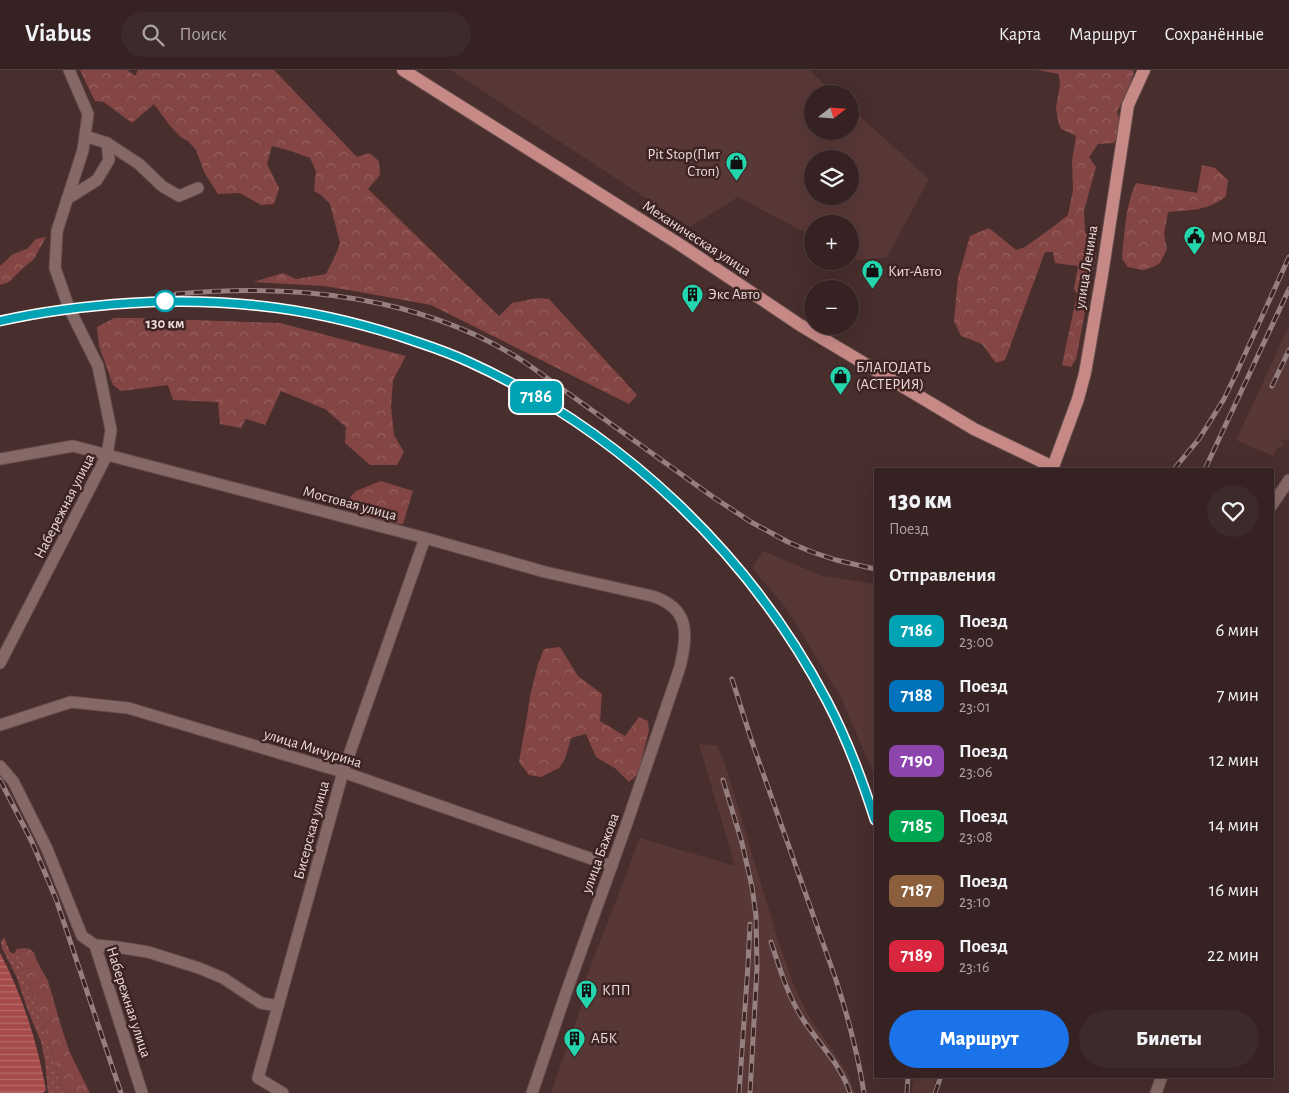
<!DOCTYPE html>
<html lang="ru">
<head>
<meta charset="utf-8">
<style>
  :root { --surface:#362222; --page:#3d2a2a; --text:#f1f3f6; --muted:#aaa4a5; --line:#503f40; --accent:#1a73e8 }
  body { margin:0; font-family:"Alegreya Sans",sans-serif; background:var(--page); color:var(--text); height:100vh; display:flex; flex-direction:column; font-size:19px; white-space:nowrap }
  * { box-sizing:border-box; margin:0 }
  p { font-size:16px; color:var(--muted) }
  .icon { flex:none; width:28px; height:28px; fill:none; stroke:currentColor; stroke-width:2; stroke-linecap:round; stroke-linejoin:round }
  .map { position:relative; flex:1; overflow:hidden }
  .sheet { position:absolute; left:874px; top:398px; width:400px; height:610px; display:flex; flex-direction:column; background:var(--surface); border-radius:0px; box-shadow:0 5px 20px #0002,0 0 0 1px var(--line) }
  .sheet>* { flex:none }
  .badge { padding:0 10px; border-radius:8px; font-size:18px; line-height:32px }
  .needle { width:32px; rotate:73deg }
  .tools { position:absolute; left:804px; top:15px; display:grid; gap:10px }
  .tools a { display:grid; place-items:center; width:55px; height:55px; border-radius:50%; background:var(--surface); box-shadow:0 5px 20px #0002,0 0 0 1px var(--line); font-size:25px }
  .map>.badge { position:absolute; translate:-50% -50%; box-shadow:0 0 0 2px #fff }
  h2 { padding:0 15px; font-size:19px; line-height:45px }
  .round { display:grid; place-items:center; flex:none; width:52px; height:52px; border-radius:26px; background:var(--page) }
  .headline { display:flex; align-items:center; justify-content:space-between; height:85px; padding:0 15px }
  h1 { font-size:24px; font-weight:800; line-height:38px }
  .button { display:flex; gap:10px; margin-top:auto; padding:10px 15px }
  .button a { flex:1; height:58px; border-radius:30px; background:var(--accent); color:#fff; font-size:20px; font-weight:800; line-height:58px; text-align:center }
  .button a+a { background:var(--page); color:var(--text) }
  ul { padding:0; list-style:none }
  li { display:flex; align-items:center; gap:15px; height:65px; padding:0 15px }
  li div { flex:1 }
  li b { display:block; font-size:19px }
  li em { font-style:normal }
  li .badge { min-width:55px; font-weight:700; text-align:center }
  header { display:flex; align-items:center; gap:30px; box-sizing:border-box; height:70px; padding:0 25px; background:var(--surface); border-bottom:1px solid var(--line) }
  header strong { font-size:24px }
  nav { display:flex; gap:28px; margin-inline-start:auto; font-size:18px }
  .search { width:350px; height:45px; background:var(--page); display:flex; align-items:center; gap:12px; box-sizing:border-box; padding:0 18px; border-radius:28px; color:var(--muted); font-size:19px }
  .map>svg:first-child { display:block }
</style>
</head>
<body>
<header>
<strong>Viabus</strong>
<div class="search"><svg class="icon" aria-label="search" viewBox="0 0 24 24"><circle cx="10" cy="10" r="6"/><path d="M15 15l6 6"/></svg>Поиск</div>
<nav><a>Карта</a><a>Маршрут</a><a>Сохранённые</a></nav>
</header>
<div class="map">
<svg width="1289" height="1023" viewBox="0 0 1289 1023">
  <defs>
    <pattern id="grass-dots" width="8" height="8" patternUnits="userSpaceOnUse" patternTransform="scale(1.25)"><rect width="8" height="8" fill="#844644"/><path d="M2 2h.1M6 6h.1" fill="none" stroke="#96605e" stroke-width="1.8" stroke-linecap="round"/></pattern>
    <pattern id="forest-crowns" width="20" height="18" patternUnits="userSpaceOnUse" patternTransform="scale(1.25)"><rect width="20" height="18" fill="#844644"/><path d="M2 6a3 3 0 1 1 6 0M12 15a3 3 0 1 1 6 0" fill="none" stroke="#96605e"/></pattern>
    <pattern id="water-rules" width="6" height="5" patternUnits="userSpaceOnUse" patternTransform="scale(1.25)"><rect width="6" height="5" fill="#a54b4a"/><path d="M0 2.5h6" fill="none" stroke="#b66d6c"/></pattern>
  </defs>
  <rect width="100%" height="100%" fill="#482e2d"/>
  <!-- built -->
  <g fill="#583836" fill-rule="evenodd">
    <path d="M 451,0 L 809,0 L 835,24 L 812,24 L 812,61 L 850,61 L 850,37 L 929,109 L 887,187 L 857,190 L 850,186 L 850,154 L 812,154 L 812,166 L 738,127 L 690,157 ZM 812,89 L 850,89 L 850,126 L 812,126 Z"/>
    <path d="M 1289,255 L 1289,371 L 1282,369 L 1281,371 L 1284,374 L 1283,377 L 1278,377 L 1273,386 L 1236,370 L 1260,319 Z"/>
    <path d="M 763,481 L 823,506 L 875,514 L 875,707 L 841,627 L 786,538 L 752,498 Z"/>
    <path d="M 699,674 L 717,675 L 725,694 L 779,873 L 793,913 L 808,945 L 840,991 L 848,1005 L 855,1023 L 551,1023 L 588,917 L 585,911 L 640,768 L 735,796 Z"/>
    <path d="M 913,1006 L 937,1006 L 932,1023 L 912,1023 Z"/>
  </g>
  <!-- grass -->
  <path fill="url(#grass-dots)" d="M 4,867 L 10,882 L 14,884 L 17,879 L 24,878 L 19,883 L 19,893 L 37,935 L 64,1023 L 48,1023 L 45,991 L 41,972 L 27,938 L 17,908 L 2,878 L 1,872 Z"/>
  <!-- forest -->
  <g fill="url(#forest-crowns)">
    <path d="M 80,0 L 127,0 L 135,6 L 138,0 L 274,0 L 357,87 L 369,83 L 379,91 L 380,105 L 368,119 L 499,246 L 512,233 L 538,228 L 549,229 L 637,325 L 629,334 L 431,235 L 365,223 L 324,216 L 253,212 L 283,203 L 296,209 L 326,204 L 336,184 L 340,173 L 330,134 L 321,125 L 314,121 L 316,101 L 310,88 L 294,82 L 272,76 L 267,94 L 279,118 L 274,134 L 261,135 L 240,123 L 218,124 L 205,104 L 196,80 L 188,71 L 182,68 L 171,57 L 154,34 L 132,53 L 104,32 L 95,31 Z"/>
    <path d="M 1038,0 L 1132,0 L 1134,2 L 1128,20 L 1117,42 L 1122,57 L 1114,73 L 1098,74 L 1089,87 L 1096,97 L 1084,141 L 1085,163 L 1095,170 L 1096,184 L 1076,289 L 1071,297 L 1062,295 L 1077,224 L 1074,219 L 1078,196 L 1055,193 L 1053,182 L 1045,182 L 1005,290 L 996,293 L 982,274 L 961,266 L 954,251 L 958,208 L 970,166 L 989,158 L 1016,180 L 1025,177 L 1053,157 L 1068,145 L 1073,120 L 1072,91 L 1076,66 L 1061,59 L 1058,51 L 1056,37 L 1060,15 L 1059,4 Z"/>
    <path d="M 1202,95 L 1215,98 L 1228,110 L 1226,126 C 1209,141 1189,140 1168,142 L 1164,164 L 1167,179 L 1160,193 L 1153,197 L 1143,200 L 1128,197 L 1122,189 C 1124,166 1126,133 1136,113 L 1197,123 Z"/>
    <path d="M 46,167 L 34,189 L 23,198 L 9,212 L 0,215 L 0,196 L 13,184 L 27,179 L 36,169 Z"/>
    <path d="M 114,248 L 139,248 L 280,253 L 406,286 L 393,310 L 391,337 L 394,365 L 404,382 L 397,395 L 370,395 L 345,373 L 346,357 L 325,339 L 281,321 L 265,355 L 246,349 L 241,358 L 220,354 L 218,332 L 173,330 L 168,315 L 121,321 L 113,315 L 99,276 L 97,257 Z"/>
    <path d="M 381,411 L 413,421 L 403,454 L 387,453 L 359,445 L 347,431 L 356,421 Z"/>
    <path d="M 560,577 L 578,606 L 602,624 L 600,651 L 625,666 L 639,647 L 648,651 L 649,660 L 638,704 L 629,712 L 616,699 L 596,687 L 586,664 L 571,668 L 565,689 L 559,698 L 541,707 L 529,705 L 519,692 L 528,640 L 530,626 L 538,594 L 544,579 Z"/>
    <path d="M 24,878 L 30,879 L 34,883 L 37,891 L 48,911 L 61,956 L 70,983 L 90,1023 L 64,1023 L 37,935 L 19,893 L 19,883 Z"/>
  </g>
  <!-- water -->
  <path fill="url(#water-rules)" d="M 0,883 C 23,926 37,972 46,1020 L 43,1023 L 0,1023 Z"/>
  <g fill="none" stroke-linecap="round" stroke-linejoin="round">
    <defs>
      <g id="minor">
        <path d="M 107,73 L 139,94 L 162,116 L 179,126 L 198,118"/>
        <path d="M 67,129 L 97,110 L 109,90 L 107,73 L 85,66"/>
        <path d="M 0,389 L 73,376 L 425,468 L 545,502 L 652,526 C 690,538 688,564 680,597 L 627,753 L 567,920 L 532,1023"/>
        <path d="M 1272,435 L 1289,410"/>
        <path d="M 0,593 L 107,385 L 111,360 L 98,296 L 69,238 L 55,198 L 57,161 L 83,80 L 88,44 L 69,0"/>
        <path d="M 0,655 L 71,632 L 128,638 L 343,702 L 612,796"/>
        <path d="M 0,696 L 13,711 L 47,779 L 82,866 L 95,875 L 142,1023"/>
        <path d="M 95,875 L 117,877 L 148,882 L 199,898 L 223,908 L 261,933 L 278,936"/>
        <path d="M 283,1023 L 258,1008 L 343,702 L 425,468"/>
        <path d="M 1156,1023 L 1162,1006"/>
      </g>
      <path id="major" d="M 403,0 L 679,174 L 800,255 L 830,273 L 974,359 L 1053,397 L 1078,329 L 1085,303 L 1102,205 L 1128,35 L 1144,0"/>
    </defs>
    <!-- minor casing -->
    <use href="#minor" stroke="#624d4c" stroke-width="13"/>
    <!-- major casing -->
    <use href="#major" stroke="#624d4c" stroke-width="14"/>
    <!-- minor -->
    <use href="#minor" stroke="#866967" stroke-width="11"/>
    <!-- major -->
    <use href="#major" stroke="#c78986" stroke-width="12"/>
    <defs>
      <g id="rail">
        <path d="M 176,224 C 296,213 424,226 526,293 L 713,427 L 751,452 L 788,472 L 812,482 L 836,490 L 875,499"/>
        <path d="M 92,235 C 154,230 215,229 276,237 C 510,269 718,422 827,632 C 847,670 862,709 875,750"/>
        <path d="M 0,251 L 58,239 L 99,234"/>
        <path d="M 1272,316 L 1289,280"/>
        <path d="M 1174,399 L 1199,369 L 1224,329 L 1236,304 L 1289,187"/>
        <path d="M 1205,399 L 1289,219"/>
        <path d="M 732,609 L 751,669 L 836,910 C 848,947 858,985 864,1023"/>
        <path d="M 0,710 L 32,772 L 56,829 L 121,1023"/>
        <path d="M 723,710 L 742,773 L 752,817 L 756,846 L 757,898 L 750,1023"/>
        <path d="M 771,872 C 780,899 788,927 804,951 C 820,975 841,995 850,1023"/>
        <path d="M 739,1023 L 748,895 L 750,854"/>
        <path d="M 907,1023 L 908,1006"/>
        <path d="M 935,1023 L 941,1006"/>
      </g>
    </defs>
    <!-- rail casing -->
    <use href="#rail" stroke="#96807f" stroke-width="5"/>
    <!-- rail -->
    <use href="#rail" stroke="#3d2423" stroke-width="3" stroke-dasharray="9" stroke-linecap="butt"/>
  </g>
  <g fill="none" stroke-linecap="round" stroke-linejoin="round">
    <defs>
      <path id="line" d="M 0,251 C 44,241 87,236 132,233 C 233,227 322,239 417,272 C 435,278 452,284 469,292 C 621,361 750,484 827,631 C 847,669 862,709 875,750"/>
    </defs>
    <!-- line casing -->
    <use href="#line" stroke="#fff" stroke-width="11"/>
    <!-- line -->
    <use href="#line" stroke="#00a3b4" stroke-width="8"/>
  </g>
  <!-- icons -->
  <defs>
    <symbol id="shop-pin" viewBox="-11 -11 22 30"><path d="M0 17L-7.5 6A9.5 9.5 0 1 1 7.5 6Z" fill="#24d5ae" stroke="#3d2423"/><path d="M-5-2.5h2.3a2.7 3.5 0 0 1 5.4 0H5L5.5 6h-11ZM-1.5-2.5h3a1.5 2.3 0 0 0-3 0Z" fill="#111"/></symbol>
    <symbol id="civic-pin" viewBox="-11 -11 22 30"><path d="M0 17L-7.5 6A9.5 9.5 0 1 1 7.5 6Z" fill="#24d5ae" stroke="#3d2423"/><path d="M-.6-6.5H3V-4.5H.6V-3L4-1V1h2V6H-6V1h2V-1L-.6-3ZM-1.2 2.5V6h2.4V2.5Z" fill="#111"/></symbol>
    <symbol id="building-pin" viewBox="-11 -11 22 30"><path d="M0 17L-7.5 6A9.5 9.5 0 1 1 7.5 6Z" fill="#24d5ae" stroke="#3d2423"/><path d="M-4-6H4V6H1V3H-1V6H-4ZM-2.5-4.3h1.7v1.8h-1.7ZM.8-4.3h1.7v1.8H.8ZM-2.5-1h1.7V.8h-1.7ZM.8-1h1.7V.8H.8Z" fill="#111"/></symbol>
  </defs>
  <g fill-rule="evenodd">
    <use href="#shop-pin" x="724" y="80" width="25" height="34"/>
    <use href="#civic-pin" x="1182" y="154" width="25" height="34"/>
    <use href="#shop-pin" x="860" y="188" width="25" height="34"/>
    <use href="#building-pin" x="680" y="212" width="25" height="34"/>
    <use href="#shop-pin" x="828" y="294" width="25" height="34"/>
    <use href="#building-pin" x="574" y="908" width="25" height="34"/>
    <use href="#building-pin" x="562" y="956" width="25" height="34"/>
  </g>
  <!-- markers -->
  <circle fill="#fff" stroke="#00a3b4" stroke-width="2.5" cx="165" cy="231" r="10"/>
  <g text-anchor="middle" stroke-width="5" stroke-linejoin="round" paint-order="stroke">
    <!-- poi labels -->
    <g font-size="15" fill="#ebdad9" stroke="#3d2423" text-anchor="start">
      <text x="720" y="89" text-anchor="end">Pit Stop(Пит<tspan x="720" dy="17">Стоп)</tspan></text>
      <text x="1211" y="172">МО МВД</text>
      <text x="888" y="206">Кит-Авто</text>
      <text x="708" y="229">Экс Авто</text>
      <text x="856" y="302">БЛАГОДАТЬ<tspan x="856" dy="17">(АСТЕРИЯ)</tspan></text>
      <text x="602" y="925">КПП</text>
      <text x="591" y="973">АБК</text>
    </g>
    <!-- street labels -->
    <g font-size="15" fill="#ebdad9" stroke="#3d2423">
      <text transform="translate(697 168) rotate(33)" y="5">Механическая улица</text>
      <text transform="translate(1086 197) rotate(-81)" y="5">улица Ленина</text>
      <text transform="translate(350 433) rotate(15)" y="5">Мостовая улица</text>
      <text transform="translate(64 436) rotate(-63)" y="5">Набережная улица</text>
      <text transform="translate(313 678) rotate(17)" y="5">улица Мичурина</text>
      <text transform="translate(311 760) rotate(-75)" y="5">Бисерская улица</text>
      <text transform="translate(600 783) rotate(-70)" y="5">улица Бажова</text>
      <text transform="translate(129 932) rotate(72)" y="5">Набережная улица</text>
    </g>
    <!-- stop labels -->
    <g font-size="15" font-weight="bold" fill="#ebdad9" stroke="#3d2423">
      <text x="165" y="258">130 км</text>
    </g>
  </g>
</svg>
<div class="tools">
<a><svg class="needle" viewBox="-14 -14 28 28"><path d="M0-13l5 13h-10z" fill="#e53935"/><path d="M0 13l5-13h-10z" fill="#aaa4a5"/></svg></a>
<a><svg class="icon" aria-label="layers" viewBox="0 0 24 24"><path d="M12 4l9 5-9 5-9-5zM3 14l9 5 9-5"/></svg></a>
<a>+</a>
<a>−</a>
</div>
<b class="badge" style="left:536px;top:327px;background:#00a3b4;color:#fff">7186</b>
<section class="sheet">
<div class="headline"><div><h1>130 км</h1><p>Поезд</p></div><a class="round"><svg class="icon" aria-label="heart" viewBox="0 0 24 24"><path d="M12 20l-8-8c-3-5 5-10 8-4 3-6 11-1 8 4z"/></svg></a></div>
<h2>Отправления</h2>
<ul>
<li><span class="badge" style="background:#00a3b4;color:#fff">7186</span><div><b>Поезд</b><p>23:00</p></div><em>6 мин</em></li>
<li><span class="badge" style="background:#0072bc;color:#fff">7188</span><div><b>Поезд</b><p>23:01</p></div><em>7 мин</em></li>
<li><span class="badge" style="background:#8e44ad;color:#fff">7190</span><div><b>Поезд</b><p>23:06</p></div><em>12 мин</em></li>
<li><span class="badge" style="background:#00a651;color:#fff">7185</span><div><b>Поезд</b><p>23:08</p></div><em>14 мин</em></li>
<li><span class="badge" style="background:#8b5e3c;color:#fff">7187</span><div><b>Поезд</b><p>23:10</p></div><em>16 мин</em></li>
<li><span class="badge" style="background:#d7263d;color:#fff">7189</span><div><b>Поезд</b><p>23:16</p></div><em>22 мин</em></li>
</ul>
<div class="button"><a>Маршрут</a><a>Билеты</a></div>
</section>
</div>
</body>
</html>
